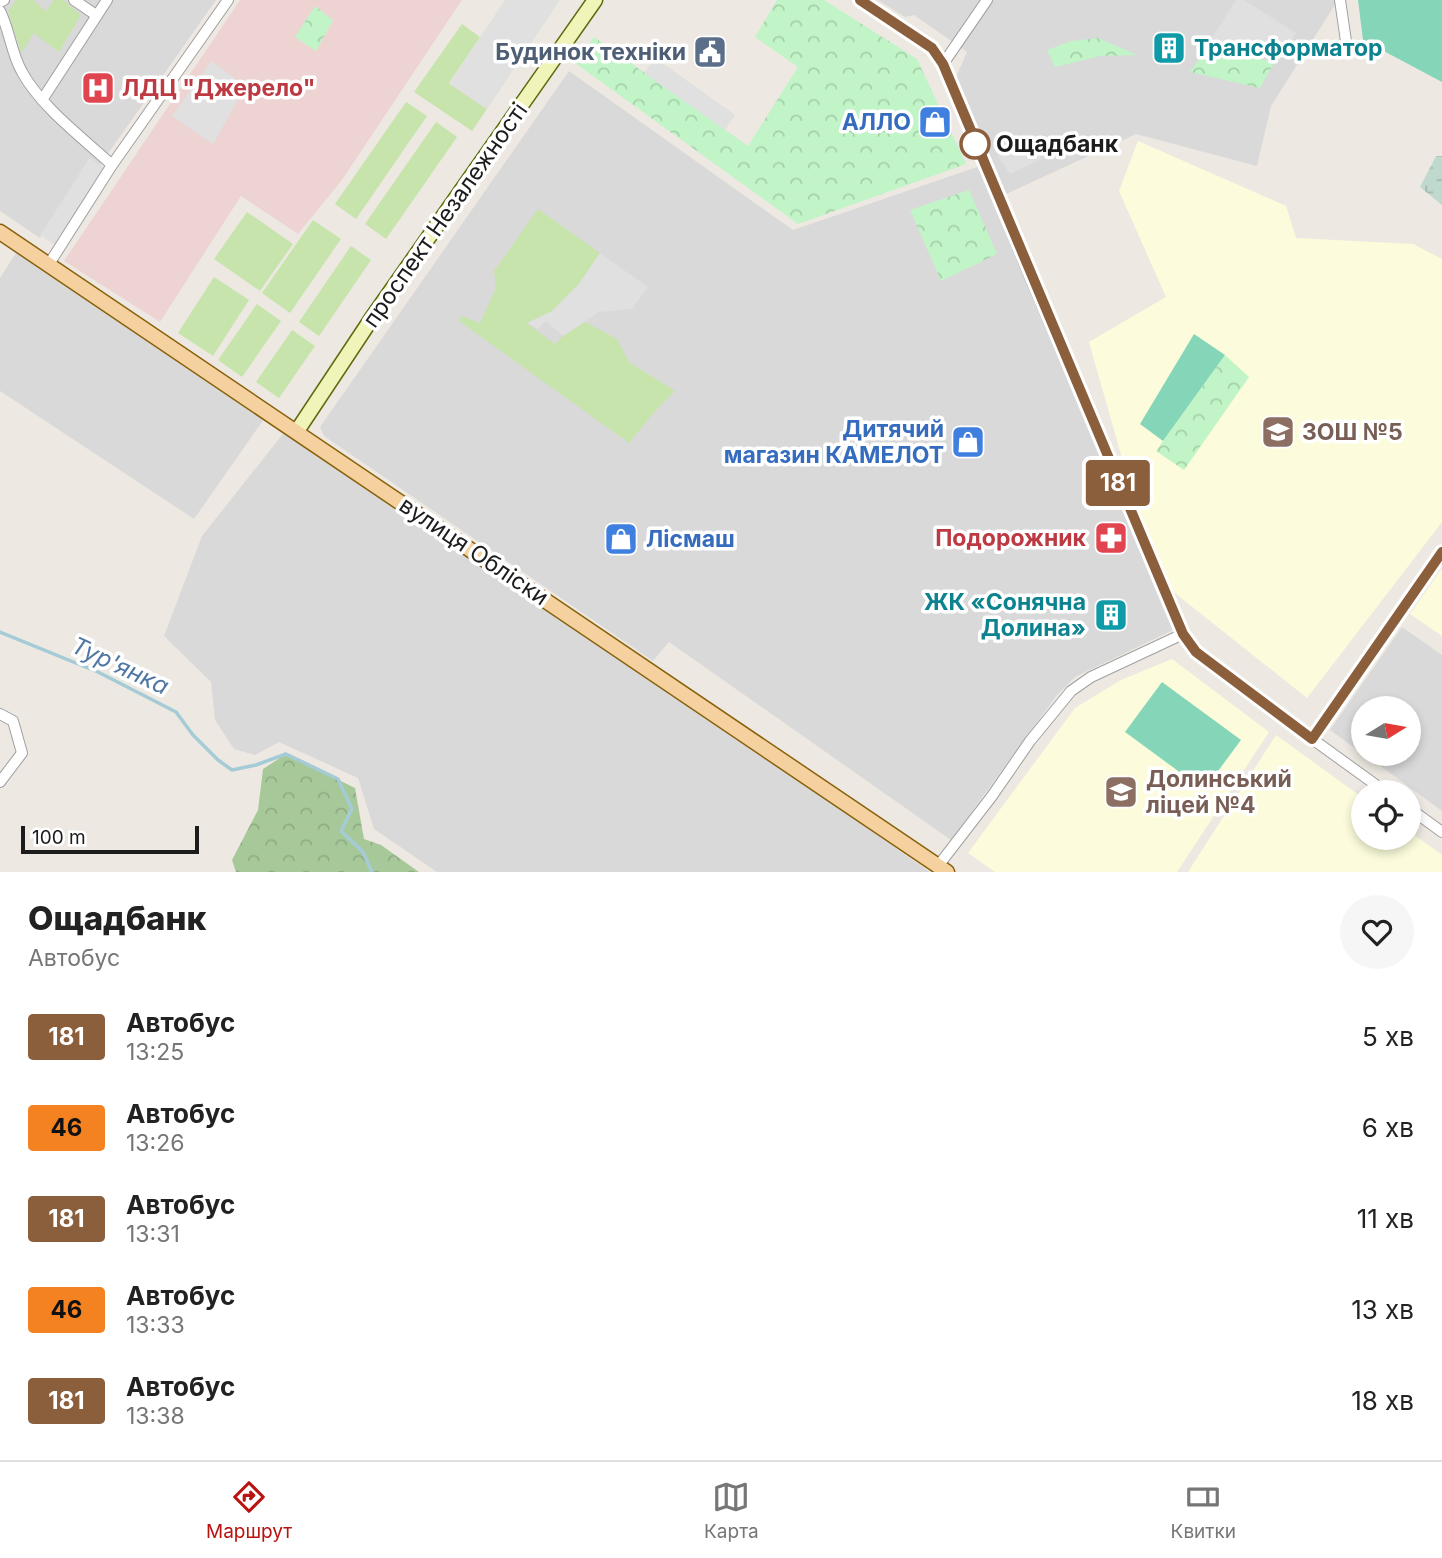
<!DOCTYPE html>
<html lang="uk">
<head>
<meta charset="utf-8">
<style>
  :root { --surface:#fff; --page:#f6f6f6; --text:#222; --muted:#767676; --line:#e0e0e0; --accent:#b9120f }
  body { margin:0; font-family:Inter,sans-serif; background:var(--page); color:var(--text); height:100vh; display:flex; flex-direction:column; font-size:26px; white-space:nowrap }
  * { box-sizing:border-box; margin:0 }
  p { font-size:23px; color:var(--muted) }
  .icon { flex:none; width:38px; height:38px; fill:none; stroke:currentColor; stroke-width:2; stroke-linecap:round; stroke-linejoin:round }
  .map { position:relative; height:872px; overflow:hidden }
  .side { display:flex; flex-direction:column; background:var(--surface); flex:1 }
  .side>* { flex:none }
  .badge { padding:0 14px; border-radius:5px; font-size:24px; line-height:46px }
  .needle { width:46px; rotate:79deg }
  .fabs { position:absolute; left:1351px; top:696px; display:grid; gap:14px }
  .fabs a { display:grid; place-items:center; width:70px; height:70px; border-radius:50%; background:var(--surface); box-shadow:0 4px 10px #0003; font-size:35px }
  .scale { position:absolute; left:21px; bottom:18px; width:178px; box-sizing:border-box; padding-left:7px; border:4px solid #1c1c1c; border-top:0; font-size:19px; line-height:24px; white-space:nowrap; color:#1c1c1c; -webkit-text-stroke:5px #fff; paint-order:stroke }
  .map>.badge { position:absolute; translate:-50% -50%; box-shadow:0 0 0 4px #fff }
  .round { display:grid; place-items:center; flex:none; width:74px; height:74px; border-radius:37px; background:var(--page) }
  .overview { display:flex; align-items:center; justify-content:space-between; height:119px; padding:0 28px }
  h1 { font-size:33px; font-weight:800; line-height:52px }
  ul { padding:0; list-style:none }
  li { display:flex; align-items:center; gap:21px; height:91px; padding:0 28px }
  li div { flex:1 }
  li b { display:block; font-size:26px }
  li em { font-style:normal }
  li .badge { min-width:77px; font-weight:700; text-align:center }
  .tab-bar { display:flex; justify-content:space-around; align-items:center; height:98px; border-top:2px solid var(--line); background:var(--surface); font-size:19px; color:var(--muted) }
  .tab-bar a { display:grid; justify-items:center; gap:4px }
  .tab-bar .on { color:var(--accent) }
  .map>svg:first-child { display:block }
</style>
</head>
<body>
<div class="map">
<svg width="1442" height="872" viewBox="0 0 1442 872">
  <defs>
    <pattern id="forest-crowns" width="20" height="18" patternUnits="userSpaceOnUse" patternTransform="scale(1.75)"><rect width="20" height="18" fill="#a7c99a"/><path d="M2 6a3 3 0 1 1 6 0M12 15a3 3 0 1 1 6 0" fill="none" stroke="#8fac84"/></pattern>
    <pattern id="wetland-marsh" width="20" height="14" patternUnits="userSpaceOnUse" patternTransform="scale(1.75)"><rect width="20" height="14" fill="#c0d9ce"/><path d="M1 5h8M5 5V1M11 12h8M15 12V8" fill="none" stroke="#a4bab0"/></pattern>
    <pattern id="park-crowns" width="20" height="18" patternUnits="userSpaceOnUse" patternTransform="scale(1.75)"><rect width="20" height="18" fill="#c1f4c6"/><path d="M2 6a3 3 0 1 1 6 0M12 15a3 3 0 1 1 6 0" fill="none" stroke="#a5d1aa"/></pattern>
  </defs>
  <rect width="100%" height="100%" fill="#ede9e2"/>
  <!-- residential -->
  <g fill="#dad9d9">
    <path d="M 0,0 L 216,0 L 100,165 L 89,159 L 40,238 L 0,211 Z"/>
    <path d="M 878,0 L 1338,0 L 1271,106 L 1257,166 L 1136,134 L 1004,195 L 956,77 L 967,52 L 914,15 L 905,17 Z"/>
    <path d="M 569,71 L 793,230 L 980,166 L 1175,629 L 1075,677 L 1057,695 L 951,840 L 669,642 L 653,661 L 324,436 L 320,427 Z"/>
    <path d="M 16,253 L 264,419 L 194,519 L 0,391 L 0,278 Z"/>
    <path d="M 286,430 L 691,706 L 930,872 L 437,872 L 374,829 L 358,778 L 279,742 L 255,755 L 234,749 L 215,720 L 211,682 L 164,636 L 202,536 Z"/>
    <path d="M 1402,627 L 1442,655 L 1442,811 L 1364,754 L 1409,754 L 1409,709 L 1363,709 L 1363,754 L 1330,730 Z"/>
  </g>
  <!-- commercial -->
  <path fill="#edd4d2" d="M 240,0 L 462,0 L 342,180 L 298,234 L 241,196 L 160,322 L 64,261 Z"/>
  <!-- education -->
  <g fill="#fcfcdc">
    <path d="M 1138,141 L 1286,206 L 1296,238 L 1413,244 L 1442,259 L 1442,522 L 1307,698 L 1156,578 L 1089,342 L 1166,297 L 1119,191 Z"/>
    <path d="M 1442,568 L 1442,636 L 1410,614 Z"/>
    <path d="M 1172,659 L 1269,732 L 1177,872 L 995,872 L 968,853 L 1075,708 L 1121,680 Z"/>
    <path d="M 1276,735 L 1363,798 L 1363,838 L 1409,838 L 1409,831 L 1442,855 L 1442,872 L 1188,872 Z"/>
  </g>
  <!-- grass -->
  <g fill="#c6e4ab">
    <path d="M 16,0 L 33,0 L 46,11 L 54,0 L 63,0 L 81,15 L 59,52 L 34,33 L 21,53 L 8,11 Z"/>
    <path d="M 462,24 L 480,37 L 449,83 L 487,109 L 472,131 L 414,92 Z"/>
    <path d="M 406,102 L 427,116 L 356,219 L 335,204 Z"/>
    <path d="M 436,122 L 457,137 L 386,239 L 365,224 Z"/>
    <path d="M 538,209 L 600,253 L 578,285 L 552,312 L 528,324 L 555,344 L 563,336 L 585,322 L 617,339 L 629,362 L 675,391 L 657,409 L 629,443 L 459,321 L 462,316 L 480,323 L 496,288 L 494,271 Z"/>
    <path d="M 247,212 L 293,244 L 260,291 L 214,259 Z"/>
    <path d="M 313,220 L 341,239 L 290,313 L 262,293 Z"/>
    <path d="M 351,246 L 371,260 L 319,336 L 299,322 Z"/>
    <path d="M 214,277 L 249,300 L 213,356 L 178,333 Z"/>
    <path d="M 257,304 L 281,321 L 242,377 L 218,360 Z"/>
    <path d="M 292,330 L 315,346 L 279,398 L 256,382 Z"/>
  </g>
  <!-- forest -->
  <path fill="url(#forest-crowns)" d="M 286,754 L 355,788 L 364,839 L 381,845 L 419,872 L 236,872 L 232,860 L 258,810 L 263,769 Z"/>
  <!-- wetland -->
  <path fill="url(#wetland-marsh)" d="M 1436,156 L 1442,156 L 1442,205 L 1420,187 Z"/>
  <!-- park -->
  <g fill="url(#park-crowns)">
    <path d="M 777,0 L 824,0 L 917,59 L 966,164 L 798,224 L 575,63 L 594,37 L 748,146 L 798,67 L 755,37 Z"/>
    <path d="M 315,6 L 333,20 L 316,51 L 295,37 Z"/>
    <path d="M 1098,38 L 1137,55 L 1100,56 L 1055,67 L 1047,50 L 1071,41 Z"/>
    <path d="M 1211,43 L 1274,63 L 1260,88 L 1190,72 Z"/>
    <path d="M 969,190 L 997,254 L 941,281 L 910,210 Z"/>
    <path d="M 1225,355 L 1249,377 L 1184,470 L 1156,451 Z"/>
  </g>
  <!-- pitch -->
  <g fill="#85d6b9">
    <path d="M 1358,0 L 1442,0 L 1442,82 L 1363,40 Z"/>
    <path d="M 1194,334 L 1225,355 L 1163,441 L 1140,424 Z"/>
    <path d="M 1162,682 L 1241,740 L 1204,790 L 1125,732 Z"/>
  </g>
  <!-- parking -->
  <g fill="#e0e0e0">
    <path d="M 505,0 L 560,0 L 487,109 L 449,84 Z"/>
    <path d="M 1236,0 L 1244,0 L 1296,33 L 1280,60 L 1212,38 Z"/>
    <path d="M 655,58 L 735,115 L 725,130 L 644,73 Z"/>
    <path d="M 211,61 L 246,86 L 213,144 L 172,116 Z"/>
    <path d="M 1027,134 L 1041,159 L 1010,174 L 998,156 Z"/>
    <path d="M 90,158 L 106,169 L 56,246 L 40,235 Z"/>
    <path d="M 600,253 L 648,287 L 632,309 L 599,312 L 563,336 L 546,321 L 538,329 L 527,323 L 552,311 L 578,285 Z"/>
  </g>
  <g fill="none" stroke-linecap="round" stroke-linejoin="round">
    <!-- stream -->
    <path stroke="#a5cbd7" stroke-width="3.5" d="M 0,632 L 98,672 L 176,712 L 193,735 L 218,760 L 232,770 L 256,765 L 286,754 L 338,779 L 352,809 L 341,831 L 363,852 L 372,872"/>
    <defs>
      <g id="minor">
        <path d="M 74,0 L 96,15"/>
        <path d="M 860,0 L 932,48 L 943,64 L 1028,272 L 1183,634 L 1196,652 L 1210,665 L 1387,793"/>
        <path d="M 1340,0 L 1347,48"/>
        <path d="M 0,2 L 4,0"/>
        <path d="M 0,11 C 10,31 11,53 22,72 C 41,107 83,138 112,165"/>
        <path d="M 943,64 L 987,0"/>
        <path d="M 42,100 L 107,0"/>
        <path d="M 49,264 L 112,165 L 228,0"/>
        <path d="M 0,714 L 13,721 L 22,753 L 0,782"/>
        <path d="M 1312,739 L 1442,552"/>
        <path d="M 1409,808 L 1442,832"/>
        <path d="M 938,866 L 992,796 L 1030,741 L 1071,691 L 1091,677 L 1183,634"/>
      </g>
      <path id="secondary" d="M 297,431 L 372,318 L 595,0"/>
      <path id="primary" d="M 0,232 L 947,872"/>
    </defs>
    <!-- minor casing -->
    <use href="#minor" stroke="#a0a0a0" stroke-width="12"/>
    <!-- secondary casing -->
    <use href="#secondary" stroke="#5d690d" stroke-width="17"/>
    <!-- primary casing -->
    <use href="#primary" stroke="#89610b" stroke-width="17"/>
    <!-- minor -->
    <use href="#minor" stroke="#fff" stroke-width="10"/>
    <!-- secondary -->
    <use href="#secondary" stroke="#f0f4b9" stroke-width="14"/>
    <!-- primary -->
    <use href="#primary" stroke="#f4d19f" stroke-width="14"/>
  </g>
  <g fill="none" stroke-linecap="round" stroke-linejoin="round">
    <defs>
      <path id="line" d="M 860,0 L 932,48 L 943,64 L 1172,608 L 1183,634 L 1196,652 L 1312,739 L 1442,552"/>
    </defs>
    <!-- line casing -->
    <use href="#line" stroke="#fff" stroke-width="16"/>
    <!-- line -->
    <use href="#line" stroke="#8b5e3c" stroke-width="10"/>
  </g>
  <!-- icons -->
  <defs>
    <symbol id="building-square" viewBox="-11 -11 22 22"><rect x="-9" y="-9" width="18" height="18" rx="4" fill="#0f9aa8" stroke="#fff"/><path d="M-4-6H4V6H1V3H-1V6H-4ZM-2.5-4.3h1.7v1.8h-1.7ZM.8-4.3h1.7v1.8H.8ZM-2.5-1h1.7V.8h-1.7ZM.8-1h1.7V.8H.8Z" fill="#fff"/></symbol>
    <symbol id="civic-square" viewBox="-11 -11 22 22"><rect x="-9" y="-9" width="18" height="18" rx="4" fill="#5c6f8a" stroke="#fff"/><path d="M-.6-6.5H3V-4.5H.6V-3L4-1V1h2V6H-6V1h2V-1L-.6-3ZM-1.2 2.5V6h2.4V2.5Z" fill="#fff"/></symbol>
    <symbol id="hospital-square" viewBox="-11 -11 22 22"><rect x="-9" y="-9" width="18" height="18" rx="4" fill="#e0444e" stroke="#fff"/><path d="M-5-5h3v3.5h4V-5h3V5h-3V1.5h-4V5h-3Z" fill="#fff"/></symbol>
    <symbol id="shop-square" viewBox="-11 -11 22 22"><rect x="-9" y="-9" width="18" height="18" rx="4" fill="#3f7fe0" stroke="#fff"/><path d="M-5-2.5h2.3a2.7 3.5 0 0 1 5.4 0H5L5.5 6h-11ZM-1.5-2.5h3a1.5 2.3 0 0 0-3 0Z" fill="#fff"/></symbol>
    <symbol id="school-square" viewBox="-11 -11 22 22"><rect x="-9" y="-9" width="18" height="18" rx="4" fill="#8d6e63" stroke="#fff"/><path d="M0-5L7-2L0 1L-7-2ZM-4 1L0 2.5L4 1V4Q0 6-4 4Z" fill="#fff"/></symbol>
    <symbol id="pharmacy-square" viewBox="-11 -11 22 22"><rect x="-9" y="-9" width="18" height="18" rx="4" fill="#e0444e" stroke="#fff"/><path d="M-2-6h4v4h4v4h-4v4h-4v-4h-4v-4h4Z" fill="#fff"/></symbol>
  </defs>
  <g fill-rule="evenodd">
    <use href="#building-square" x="1150" y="29" width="38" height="38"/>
    <use href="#civic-square" x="691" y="33" width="38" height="38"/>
    <use href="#hospital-square" x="79" y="69" width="38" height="38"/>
    <use href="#shop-square" x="916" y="103" width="38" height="38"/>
    <use href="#school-square" x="1259" y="413" width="38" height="38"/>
    <use href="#shop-square" x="949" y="423" width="38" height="38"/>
    <use href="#pharmacy-square" x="1092" y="519" width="38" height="38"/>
    <use href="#shop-square" x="602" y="520" width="38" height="38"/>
    <use href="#building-square" x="1092" y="596" width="38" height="38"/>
    <use href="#school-square" x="1102" y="773" width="38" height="38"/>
  </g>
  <!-- markers -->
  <circle fill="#fff" stroke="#8b5e3c" stroke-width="3.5" cx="975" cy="144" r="14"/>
  <g text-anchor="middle" stroke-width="7" stroke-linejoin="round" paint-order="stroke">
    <!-- culture labels -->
    <g font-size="23" font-weight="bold" fill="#0d838f" stroke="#fff" text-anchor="start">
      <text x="1194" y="56">Трансформатор</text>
      <text x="1086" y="610" text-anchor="end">ЖК «Сонячна<tspan x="1086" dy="26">Долина»</tspan></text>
    </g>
    <!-- service labels -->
    <g font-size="23" font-weight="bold" fill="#4e5e75" stroke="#fff" text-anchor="end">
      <text x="686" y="60">Будинок техніки</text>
    </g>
    <!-- health labels -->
    <g font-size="23" font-weight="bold" fill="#be3a42" stroke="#fff" text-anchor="start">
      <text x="122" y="96">ЛДЦ "Джерело"</text>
      <text x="1086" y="546" text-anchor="end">Подорожник</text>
    </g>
    <!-- shop labels -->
    <g font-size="23" font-weight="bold" fill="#366cbe" stroke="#fff" text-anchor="end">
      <text x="911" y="130">АЛЛО</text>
      <text x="944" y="437">Дитячий<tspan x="944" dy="26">магазин КАМЕЛОТ</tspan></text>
      <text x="646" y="547" text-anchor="start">Лісмаш</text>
    </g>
    <!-- stop labels -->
    <g font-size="23" font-weight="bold" fill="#1c1c1c" stroke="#fff" text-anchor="start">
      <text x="996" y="152">Ощадбанк</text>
    </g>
    <!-- street labels -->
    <g font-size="23" fill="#1c1c1c" stroke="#fff">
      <text transform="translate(445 215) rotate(-55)" y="8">проспект Незалежності</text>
      <text transform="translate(474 551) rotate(34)" y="8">вулиця Обліски</text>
    </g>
    <!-- education labels -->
    <g font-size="23" font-weight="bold" fill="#785e54" stroke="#fff" text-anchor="start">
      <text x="1302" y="440">ЗОШ №5</text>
      <text x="1146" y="787">Долинський<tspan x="1146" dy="26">ліцей №4</tspan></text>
    </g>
    <!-- water labels -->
    <g font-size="24" font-style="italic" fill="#5078a3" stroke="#fff">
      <text transform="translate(120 666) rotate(25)" y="8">Тур'янка</text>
    </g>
  </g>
</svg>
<div class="fabs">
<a><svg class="needle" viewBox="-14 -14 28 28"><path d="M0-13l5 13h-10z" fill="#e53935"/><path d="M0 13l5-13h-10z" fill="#767676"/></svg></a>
<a><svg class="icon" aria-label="locate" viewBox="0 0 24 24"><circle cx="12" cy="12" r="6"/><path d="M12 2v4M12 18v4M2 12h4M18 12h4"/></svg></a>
</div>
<div class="scale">100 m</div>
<b class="badge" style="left:1118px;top:483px;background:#8b5e3c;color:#fff">181</b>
</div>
<section class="side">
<div class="overview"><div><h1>Ощадбанк</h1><p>Автобус</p></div><a class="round"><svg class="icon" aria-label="heart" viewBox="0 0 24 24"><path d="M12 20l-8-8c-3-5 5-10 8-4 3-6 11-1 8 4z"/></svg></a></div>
<ul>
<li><span class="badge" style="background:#8b5e3c;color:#fff">181</span><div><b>Автобус</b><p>13:25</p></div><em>5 хв</em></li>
<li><span class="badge" style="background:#f58220;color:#111">46</span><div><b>Автобус</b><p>13:26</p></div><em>6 хв</em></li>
<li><span class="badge" style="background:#8b5e3c;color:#fff">181</span><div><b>Автобус</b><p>13:31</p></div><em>11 хв</em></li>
<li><span class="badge" style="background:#f58220;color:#111">46</span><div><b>Автобус</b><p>13:33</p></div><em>13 хв</em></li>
<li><span class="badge" style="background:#8b5e3c;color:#fff">181</span><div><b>Автобус</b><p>13:38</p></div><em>18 хв</em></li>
</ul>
</section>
<nav class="tab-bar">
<a class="on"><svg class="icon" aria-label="directions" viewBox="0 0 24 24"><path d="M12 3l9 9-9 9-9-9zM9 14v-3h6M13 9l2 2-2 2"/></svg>Маршрут</a>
<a><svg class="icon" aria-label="map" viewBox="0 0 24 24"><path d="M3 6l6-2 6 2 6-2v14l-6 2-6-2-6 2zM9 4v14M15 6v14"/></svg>Карта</a>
<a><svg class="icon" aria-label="tickets" viewBox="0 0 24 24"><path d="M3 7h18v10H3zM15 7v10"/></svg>Квитки</a>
</nav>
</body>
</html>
